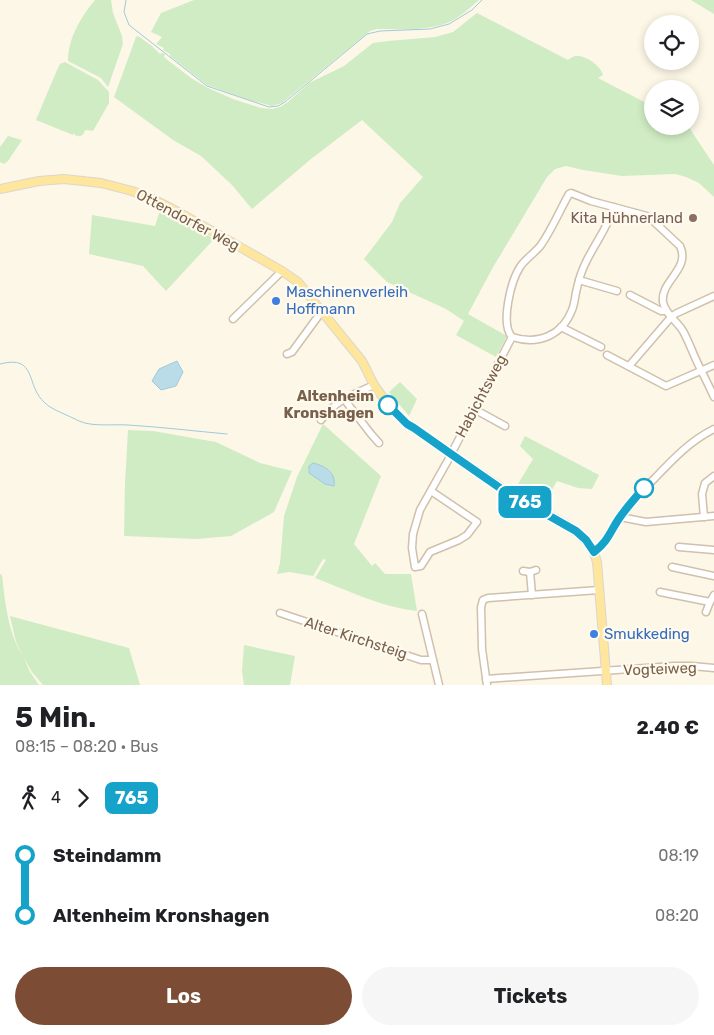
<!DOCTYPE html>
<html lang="de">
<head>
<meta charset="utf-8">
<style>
  :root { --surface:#fff; --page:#f6f6f6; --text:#202124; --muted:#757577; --accent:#7c4c34 }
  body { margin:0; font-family:Rubik,sans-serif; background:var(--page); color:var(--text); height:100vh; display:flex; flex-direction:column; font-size:19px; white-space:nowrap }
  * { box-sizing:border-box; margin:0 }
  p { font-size:16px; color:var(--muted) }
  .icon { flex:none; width:28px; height:28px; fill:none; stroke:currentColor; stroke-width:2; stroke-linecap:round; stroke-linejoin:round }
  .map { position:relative; height:685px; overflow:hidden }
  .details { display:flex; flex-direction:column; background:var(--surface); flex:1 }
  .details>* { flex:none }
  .badge { padding:0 10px; border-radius:8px; font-size:18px; line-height:32px }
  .controls { position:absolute; left:644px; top:15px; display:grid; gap:10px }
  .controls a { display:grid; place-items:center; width:55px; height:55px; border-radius:50%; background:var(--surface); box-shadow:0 2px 8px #0003; font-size:25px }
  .map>.badge { position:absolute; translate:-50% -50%; box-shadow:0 0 0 2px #fff }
  .legs { display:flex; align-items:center; gap:8px; height:55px; padding:0 15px; font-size:16px }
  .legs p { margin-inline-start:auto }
  .summary { display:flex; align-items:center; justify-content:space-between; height:85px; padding:0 15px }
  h1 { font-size:28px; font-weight:700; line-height:38px }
  .primary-button { display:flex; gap:10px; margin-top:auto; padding:10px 15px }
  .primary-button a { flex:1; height:58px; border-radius:30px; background:var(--accent); color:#fff; font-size:20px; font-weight:700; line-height:58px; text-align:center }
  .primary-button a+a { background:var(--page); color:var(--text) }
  ul { padding:0 15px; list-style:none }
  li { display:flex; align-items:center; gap:18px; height:60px; font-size:19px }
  li i { display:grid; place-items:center; width:8px; height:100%; margin:0 6px; background:currentColor }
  li i::after { content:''; width:12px; height:12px; margin:-6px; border:4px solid; border-radius:50%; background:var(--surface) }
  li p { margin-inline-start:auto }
  li:first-child i { background:linear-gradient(#0000 50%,currentColor 0) }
  li:last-child i { background:linear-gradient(currentColor 50%,#0000 0) }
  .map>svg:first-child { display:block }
</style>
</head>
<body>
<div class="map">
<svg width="714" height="685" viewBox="0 0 714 685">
  <rect width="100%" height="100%" fill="#fdf7e7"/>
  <!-- green -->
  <g fill="#d0ecc4">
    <path d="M 95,0 L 111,0 L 113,13 L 122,36 L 123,44 L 108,87 L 101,78 L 68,61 C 68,38 81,17 95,0 Z"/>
    <path d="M 194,0 L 479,0 C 470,8 459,18 447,23 C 426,31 399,29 377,29 L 370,31 L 282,103 L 272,106 L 246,99 L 207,85 L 170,56 L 170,54 L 163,50 L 164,48 L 156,44 L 162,37 L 151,32 L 154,26 L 161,13 Z"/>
    <path d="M 691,0 L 714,0 L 714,14 Z"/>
    <path d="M 477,13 L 568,60 C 570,58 574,56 576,56 C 586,55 601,66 603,75 L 598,78 L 652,106 L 652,126 L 688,126 L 714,165 L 714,197 L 699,183 L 686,177 L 675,174 L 622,176 L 583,170 L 566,166 L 555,169 L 547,177 L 492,269 L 468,314 L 507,336 L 496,357 L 456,335 L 464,321 L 446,309 L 387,282 L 364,259 L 392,222 L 400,203 L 423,177 L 362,120 L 311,159 L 252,209 L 232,185 L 201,156 L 173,140 L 114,97 L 136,37 L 138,36 L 152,46 L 160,54 L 162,53 L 165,54 L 164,56 L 165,58 L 191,78 L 208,88 L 233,99 L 261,108 L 272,109 L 280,107 L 288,102 L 309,83 L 344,66 L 373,43 L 388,41 L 435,37 L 453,32 Z"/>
    <path d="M 65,62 L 98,80 L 109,92 L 109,103 L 93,131 L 85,130 C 84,136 78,139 73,133 L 73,135 L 36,120 L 57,70 L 60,64 Z"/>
    <path d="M 8,136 L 22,140 L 8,161 L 4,164 L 0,162 L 0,147 Z"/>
    <path d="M 161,207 L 214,239 L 166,291 L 143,266 L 89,254 L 92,215 L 155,226 Z"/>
    <path d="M 400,382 L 417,399 L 409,416 L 389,392 Z"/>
    <path d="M 323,424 L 381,476 L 354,544 L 372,566 L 375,563 L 385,574 L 411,574 L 417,611 C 381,607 349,591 315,578 L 326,560 L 323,559 L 313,576 L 289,572 L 277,574 L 280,563 L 284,516 L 297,477 Z"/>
    <path d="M 128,430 L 153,431 L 216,442 L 260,463 L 292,471 L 274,512 L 231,536 L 197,539 L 124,536 L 125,483 Z"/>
    <path d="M 525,436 L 599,475 L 592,489 L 578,488 L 557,481 L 543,505 L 515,489 L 533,459 L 520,446 Z"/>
    <path d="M 0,574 L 2,575 C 5,602 8,632 22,655 L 16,642 L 10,616 L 129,648 L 140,685 L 43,685 L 32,672 L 24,658 L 30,672 L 39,685 L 0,685 Z"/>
    <path d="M 244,645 L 295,656 L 290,685 L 244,685 L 242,671 Z"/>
  </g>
  <!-- water -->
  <g fill="#badce8" stroke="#a0cadb">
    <path d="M 177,361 L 183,372 L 176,386 L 161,390 L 152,381 L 159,369 Z"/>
    <path d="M 313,463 C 325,466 336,472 334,486 L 325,484 L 309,473 L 309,466 Z"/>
  </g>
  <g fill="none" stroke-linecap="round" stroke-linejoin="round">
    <!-- stream -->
    <g stroke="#a0cadb" stroke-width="1">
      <path d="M 126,0 L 124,12 L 129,25 L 207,86 L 269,107 L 278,106 L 285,102 L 367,34 L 380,31 L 430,29 L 449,24 L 472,10 L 482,0"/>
      <path d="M 0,364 C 38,354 25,386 45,403 C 52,410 70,416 79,421 C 92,427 113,424 128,425 C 161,427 194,431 227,434"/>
    </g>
    <defs>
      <g id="minor">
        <path d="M 650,218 L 680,246 C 691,269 660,281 663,302 C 665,314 677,321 683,331 C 689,342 693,354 699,366 C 704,376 709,386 714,397"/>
        <path d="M 579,280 L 617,291"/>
        <path d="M 630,295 L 661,311 L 666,311"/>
        <path d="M 233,319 L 282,271"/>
        <path d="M 561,327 L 601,347"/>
        <path d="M 512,337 C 500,324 511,281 520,267 C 525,259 535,253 541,245 C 552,229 560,210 569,194 L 571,193 L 591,201 L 647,216"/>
        <path d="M 512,337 C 538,345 562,336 572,310 C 575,303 575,295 577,288 C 579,279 582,270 586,262 C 595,243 608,227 614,207"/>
        <path d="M 287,354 L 292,352 L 322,311"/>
        <path d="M 607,355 L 666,386 L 714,365"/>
        <path d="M 629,366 L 672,316 L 677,313 L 714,296"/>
        <path d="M 344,399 L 371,434 L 379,443"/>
        <path d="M 474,409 L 505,426"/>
        <path d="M 321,420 C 336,400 352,395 374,385"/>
        <path d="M 431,491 L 477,522 L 467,535 L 459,540 L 430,552 L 421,566 L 415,567 L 412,548 L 413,534 L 420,510 L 447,462 L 512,337"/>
        <path d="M 620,517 L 646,522 L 714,516"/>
        <path d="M 704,517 L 702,494 L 705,483 L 714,476"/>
        <path d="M 679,547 L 714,550"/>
        <path d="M 594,552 C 610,539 612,527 624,512 C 633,500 644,489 655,478 C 673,459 690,441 714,429"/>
        <path d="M 672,567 L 714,576"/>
        <path d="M 523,571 L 530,572 L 536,570"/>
        <path d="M 530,572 L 532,595"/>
        <path d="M 660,592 L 710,602"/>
        <path d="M 706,612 L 710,602 L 714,595"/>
        <path d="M 280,613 L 421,660 L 433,660"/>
        <path d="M 422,614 L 439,685"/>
        <path d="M 486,679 L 674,666 L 692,666 L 714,668"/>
        <path d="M 487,685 L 482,649 L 481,607 L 483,600 L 488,598 L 599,590"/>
      </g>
      <path id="major" d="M 0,189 L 39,181 L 64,179 L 101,183 L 132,191 L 153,199 L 182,214 L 282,271 L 298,282 L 310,297 L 362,361 L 374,385 L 390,407 L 407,424 L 414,428 L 451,454 L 500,487 L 567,525 C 581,535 593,545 597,562 L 607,685"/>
    </defs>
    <!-- minor casing -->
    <use href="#minor" stroke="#d0c0ac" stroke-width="9"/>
    <!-- major casing -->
    <use href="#major" stroke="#dcd6d0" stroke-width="10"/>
    <!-- minor -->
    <use href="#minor" stroke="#fff" stroke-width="6"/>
    <!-- major -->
    <use href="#major" stroke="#fee69d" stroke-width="8"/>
  </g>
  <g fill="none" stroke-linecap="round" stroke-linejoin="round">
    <defs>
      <path id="line-1" d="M 388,405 L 407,424 L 414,428 L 451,454 L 500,488 L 576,531 L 586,540 L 594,552 C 608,541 609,534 618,520 C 626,508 635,498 644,488"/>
    </defs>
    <!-- line-1 casing -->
    <use href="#line-1" stroke="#fff" stroke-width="11"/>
    <!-- line-1 -->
    <use href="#line-1" stroke="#15a3c9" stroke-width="8"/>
  </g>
  <!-- markers -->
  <circle fill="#8d6e63" stroke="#fffaee" stroke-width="2" cx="693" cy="218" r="5"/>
  <g fill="#3f7fe0" stroke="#fffaee" stroke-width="2">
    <circle cx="276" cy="301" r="5"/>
    <circle cx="594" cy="634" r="5"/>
  </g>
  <g fill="#fff" stroke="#15a3c9" stroke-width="2.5">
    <circle cx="388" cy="405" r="9"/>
    <circle cx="644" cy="488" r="9"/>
  </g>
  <g text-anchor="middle" stroke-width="4.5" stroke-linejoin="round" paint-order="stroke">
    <!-- education labels -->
    <g font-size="15" fill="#785e54" stroke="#fffaee" text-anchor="end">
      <text x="683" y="223">Kita Hühnerland</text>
    </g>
    <!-- street labels -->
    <g font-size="15" fill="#79604a" stroke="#fffaee">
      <text transform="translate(188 220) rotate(28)" y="5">Ottendorfer Weg</text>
      <text transform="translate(481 396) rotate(-62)" y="5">Habichtsweg</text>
      <text transform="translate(356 638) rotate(18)" y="5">Alter Kirchsteig</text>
      <text transform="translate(660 669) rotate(-2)" y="5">Vogteiweg</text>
    </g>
    <!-- shop labels -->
    <g font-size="15" fill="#366cbe" stroke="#fffaee" text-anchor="start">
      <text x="286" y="297">Maschinenverleih<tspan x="286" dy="17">Hoffmann</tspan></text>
      <text x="604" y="639">Smukkeding</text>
    </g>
    <!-- stop labels -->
    <g font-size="15" font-weight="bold" fill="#79604a" stroke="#fffaee" text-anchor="end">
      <text x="374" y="401">Altenheim<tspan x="374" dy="17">Kronshagen</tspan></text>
    </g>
  </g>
</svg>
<div class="controls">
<a><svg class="icon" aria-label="locate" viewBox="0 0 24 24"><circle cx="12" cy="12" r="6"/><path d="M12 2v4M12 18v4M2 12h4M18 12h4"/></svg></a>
<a><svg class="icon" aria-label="layers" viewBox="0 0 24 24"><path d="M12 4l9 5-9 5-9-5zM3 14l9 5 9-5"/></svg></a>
</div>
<b class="badge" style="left:525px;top:502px;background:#15a3c9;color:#fff">765</b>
</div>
<section class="details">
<div class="summary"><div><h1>5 Min.</h1><p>08:15 – 08:20 · Bus</p></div><b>2.40 €</b></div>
<div class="legs"><svg class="icon" aria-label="walk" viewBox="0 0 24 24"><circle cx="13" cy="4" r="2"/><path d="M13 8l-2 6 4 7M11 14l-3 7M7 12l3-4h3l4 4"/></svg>4<svg class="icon" aria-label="forward" viewBox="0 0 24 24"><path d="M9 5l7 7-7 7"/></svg><b class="badge" style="background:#15a3c9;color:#fff">765</b></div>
<ul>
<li><i style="color:#15a3c9"></i><b>Steindamm</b><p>08:19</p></li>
<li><i style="color:#15a3c9"></i><b>Altenheim Kronshagen</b><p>08:20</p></li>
</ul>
<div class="primary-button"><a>Los</a><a>Tickets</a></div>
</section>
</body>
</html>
